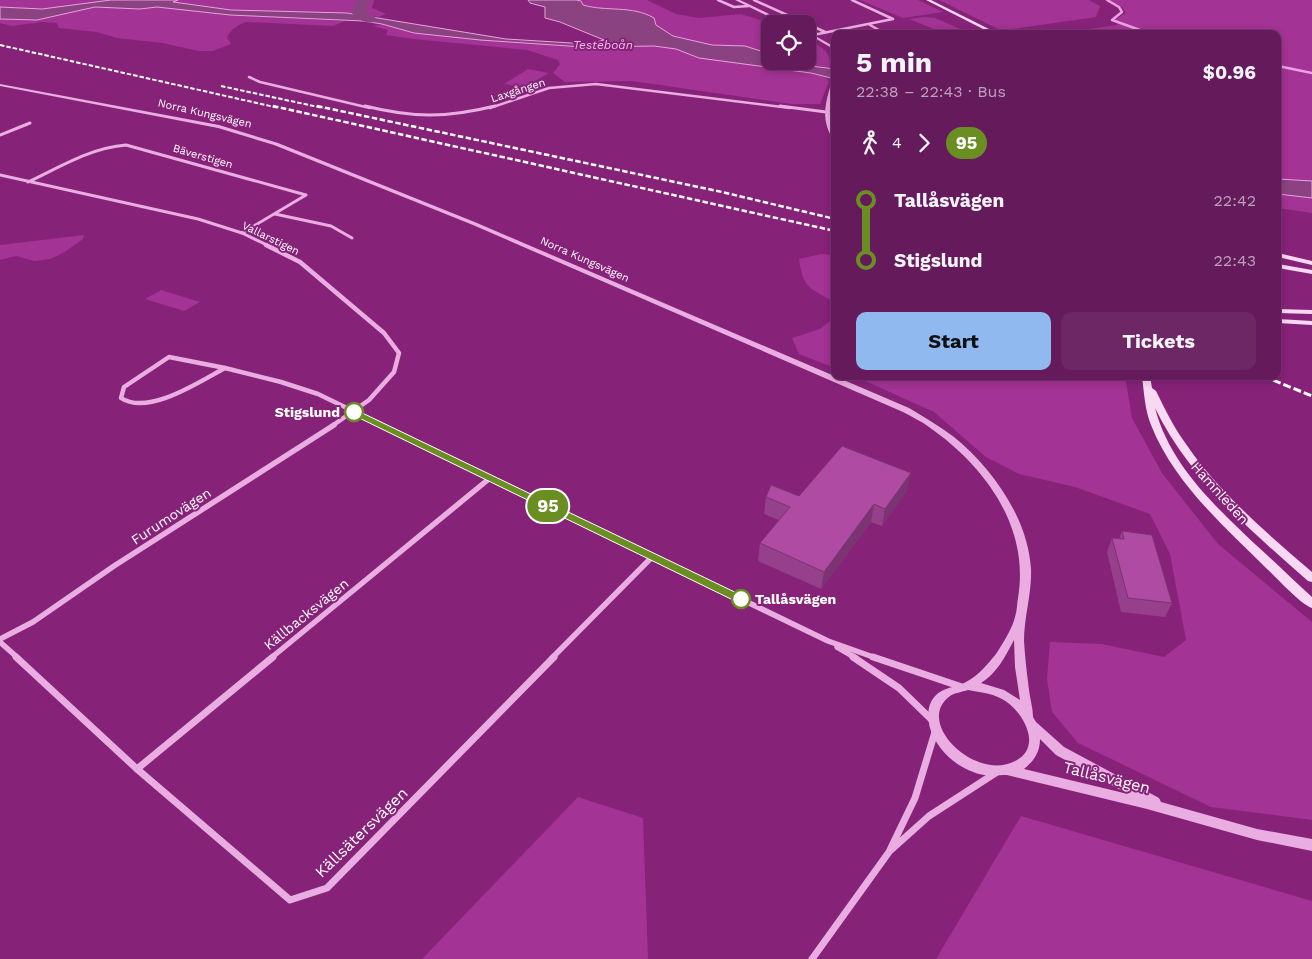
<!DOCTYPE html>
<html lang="en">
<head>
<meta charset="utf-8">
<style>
  :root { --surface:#651a5b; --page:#6d2764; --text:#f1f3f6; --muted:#bca1bb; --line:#793871; --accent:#90b9f0 }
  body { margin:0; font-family:"Work Sans",sans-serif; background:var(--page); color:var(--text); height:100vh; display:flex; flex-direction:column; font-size:19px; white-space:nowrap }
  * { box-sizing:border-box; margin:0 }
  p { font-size:16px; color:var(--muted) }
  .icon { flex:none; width:28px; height:28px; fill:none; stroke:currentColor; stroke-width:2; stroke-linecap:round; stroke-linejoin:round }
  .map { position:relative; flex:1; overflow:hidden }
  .panel { position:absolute; left:831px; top:30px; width:450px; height:350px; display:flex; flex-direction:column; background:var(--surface); border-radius:10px; box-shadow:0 2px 8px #0003,0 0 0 1px var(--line) }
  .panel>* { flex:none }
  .badge { padding:0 10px; border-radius:16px; font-size:18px; line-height:32px }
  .controls { position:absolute; left:761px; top:15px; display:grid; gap:10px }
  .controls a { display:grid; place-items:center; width:55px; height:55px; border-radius:10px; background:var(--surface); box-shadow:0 2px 8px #0003,0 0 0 1px var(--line); font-size:25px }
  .map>.badge { position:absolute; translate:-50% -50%; box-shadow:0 0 0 2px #fff }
  .legs { display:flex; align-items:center; gap:8px; height:55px; padding:0 25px; font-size:16px }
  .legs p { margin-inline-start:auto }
  .head { display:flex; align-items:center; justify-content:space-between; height:85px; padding:0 25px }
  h1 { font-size:28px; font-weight:700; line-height:38px }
  .primary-button { display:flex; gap:10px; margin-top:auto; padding:10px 25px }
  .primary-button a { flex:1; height:58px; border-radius:10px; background:var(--accent); color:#111; font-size:20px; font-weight:700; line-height:58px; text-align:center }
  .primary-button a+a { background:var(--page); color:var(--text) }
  ul { padding:0 25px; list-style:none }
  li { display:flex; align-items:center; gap:18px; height:60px; font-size:19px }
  li i { display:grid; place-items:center; width:8px; height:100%; margin:0 6px; background:currentColor }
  li i::after { content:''; width:12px; height:12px; margin:-6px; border:4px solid; border-radius:50%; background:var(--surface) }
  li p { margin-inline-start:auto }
  li:first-child i { background:linear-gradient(#0000 50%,currentColor 0) }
  li:last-child i { background:linear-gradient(currentColor 50%,#0000 0) }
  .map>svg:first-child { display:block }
</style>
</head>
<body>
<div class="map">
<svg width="1312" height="959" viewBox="0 0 1312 959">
  <rect width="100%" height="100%" fill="#872279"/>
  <!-- green -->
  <g fill="#a33394">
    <path d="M 0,0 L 111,0 L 42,9 L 0,7 Z"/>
    <path d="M 178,0 L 374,0 L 372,8 L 386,14 L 379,17 L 347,13 L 231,10 L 172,2 Z"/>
    <path d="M 576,0 L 647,0 L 676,14 L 699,18 L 741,14 L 773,24 L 770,24 L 770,56 L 764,52 L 733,45 L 712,45 L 673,36 L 656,25 L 654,18 C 632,5 607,12 583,5 L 581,1 Z"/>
    <path d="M 860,0 L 918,0 L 943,12 L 903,18 Z"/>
    <path d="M 939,0 L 1089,0 L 1100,6 L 1096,17 L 1012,29 L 998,29 Z"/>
    <path d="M 1109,0 L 1312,0 L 1312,213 L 1278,208 L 1278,34 L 1051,34 L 1118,25 L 1114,20 L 1126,13 L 1122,7 Z"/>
    <path d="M 95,7 L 140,9 L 157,7 L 230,15 L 345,21 L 333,26 L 246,22 C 238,25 231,29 227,37 L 231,44 L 213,51 L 199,51 L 162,43 L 117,38 L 96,32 L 59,28 L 57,23 L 42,22 L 12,26 L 0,23 L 0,19 L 37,20 Z"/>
    <path d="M 924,17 L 935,18 L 972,34 L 946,34 L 909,19 Z"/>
    <path d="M 382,24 L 414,33 L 480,40 L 583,47 L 654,46 L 676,49 L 699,58 L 811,73 L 827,78 L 829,82 L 820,104 L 791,104 L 632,81 L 565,82 L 553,73 L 560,64 L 558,60 L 527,50 L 413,39 L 386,35 L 388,30 L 373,26 Z"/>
    <path d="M 808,39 C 820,46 834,53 829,68 L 780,61 L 808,61 Z"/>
    <path d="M 528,69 L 549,73 L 525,87 L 504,84 Z"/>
    <path d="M 84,235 L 83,239 L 63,253 L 50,259 L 34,261 L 16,256 L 0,260 L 0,245 Z"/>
    <path d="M 821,254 L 835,255 L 835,310 L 833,301 C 809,288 803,288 799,259 Z"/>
    <path d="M 161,290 L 200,302 L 184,311 L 145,299 Z"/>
    <path d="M 835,317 L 835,368 L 799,354 L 792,338 L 820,329 Z"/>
    <path d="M 854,376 L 1125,376 L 1132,418 L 1162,473 L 1218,544 L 1312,622 L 1312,820 L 1211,807 L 1078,743 L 1052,712 L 1047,679 L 1050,642 L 1102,644 L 1164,657 L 1186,640 L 1170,554 L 1150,514 L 1075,487 L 1019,474 L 986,457 L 934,412 Z"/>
    <path d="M 578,797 L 643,818 L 648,959 L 422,959 Z"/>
    <path d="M 1021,816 L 1312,901 L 1312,959 L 936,959 Z"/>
  </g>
  <!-- water -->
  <g fill="#8b4280" stroke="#eba1e2">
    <path d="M 111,0 L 178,0 L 173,2 L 231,10 L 347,13 L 506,39 L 588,44 L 604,40 L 560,22 L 545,18 L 545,7 L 530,3 L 528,0 L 576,0 L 581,1 L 583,5 C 607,12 632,5 654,18 L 656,25 L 673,36 L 712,45 L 745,46 L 764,52 L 770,56 L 770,61 L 835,69 L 835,79 L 811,73 L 699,58 L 676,49 L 654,46 L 583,47 L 480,40 L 414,33 L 382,24 L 363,21 L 230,15 L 157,7 L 140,9 L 95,7 L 37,20 L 0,19 L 0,7 L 42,9 Z"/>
    <path d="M 1278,179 L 1312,181 L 1312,198 L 1278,194 Z"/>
  </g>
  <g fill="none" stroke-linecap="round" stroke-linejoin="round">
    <!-- stream -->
    <g stroke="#eba1e2" stroke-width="2.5">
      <path d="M 1107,0 L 1119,7 L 1122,12 L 1112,20 L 1151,34"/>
      <path d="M 1278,66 L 1312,73"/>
    </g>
    <!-- river -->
    <path fill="#8b4280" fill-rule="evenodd" d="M 357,0 L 371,0 L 366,11 L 377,19 L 375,22 C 366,24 356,19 351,12 Z"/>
    <!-- minor-far4 -->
    <g stroke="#eaade2" stroke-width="2.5">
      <path d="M 718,0 L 734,7 L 749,6"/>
      <path d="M 754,0 L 807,24"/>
      <path d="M 808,24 L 825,32"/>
      <path d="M 870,25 L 886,34"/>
      <path d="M 813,35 L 893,19 L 852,0"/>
      <path d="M 249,77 L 260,82 L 370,108"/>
      <path d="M 490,108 L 549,88 L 596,84 L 790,108"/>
    </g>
    <!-- minor-far3 -->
    <g stroke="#eaade2" stroke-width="3">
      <path d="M 365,106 C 413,118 447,118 495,106"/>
      <path d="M 780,106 L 826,112"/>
      <path d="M 0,135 L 30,123"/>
      <path d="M 0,175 L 198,219 L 242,233 L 269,246"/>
      <path d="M 28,182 C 60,167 90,148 126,145 L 306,195 L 242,233"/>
      <path d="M 275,214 L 331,226 L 352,238"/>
    </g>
    <!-- minor-far2 -->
    <g stroke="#eaade2" stroke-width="4.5">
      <path d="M 266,245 L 300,262 L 384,333 L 399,353 L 394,372 L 369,400 L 332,426"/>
      <path d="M 169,357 L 225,368 C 199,382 148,416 121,398 L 124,387 Z"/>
      <path d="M 225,368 L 281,382 L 318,394 L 384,426"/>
    </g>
    <!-- minor-far1 -->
    <g stroke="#eaade2" stroke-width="5.5">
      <path d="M 381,425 L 828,641 L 876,658"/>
      <path d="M 0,639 L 33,622 L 114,566 L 334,425"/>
      <path d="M 0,642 L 18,658"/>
      <path d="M 837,647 L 856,658"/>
      <path d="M 271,658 L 490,478"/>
      <path d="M 552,658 L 652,557"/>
    </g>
    <!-- minor -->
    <g stroke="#eaade2" stroke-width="7">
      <path d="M 16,657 L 137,769 L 290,900 L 327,888 L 554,657"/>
      <path d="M 853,657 L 899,688 L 932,720"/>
      <path d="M 873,657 L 962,687"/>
      <path d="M 137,769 L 273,657"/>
      <path d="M 891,850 L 929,816 L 997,772"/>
      <path d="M 812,959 L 889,852 L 915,798 L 935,732"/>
    </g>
    <!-- tertiary -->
    <g fill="#eaade2" fill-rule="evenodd">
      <path d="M 735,0 L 740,0 L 790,24 L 784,24 Z"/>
      <path d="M 808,32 L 835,47 L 835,50 L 808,34 Z"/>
      <path d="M 835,75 C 835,89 829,102 830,116 C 830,124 835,131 835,140 L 833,139 C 819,117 827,100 833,76 Z"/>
      <path d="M 0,84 L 219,125 L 278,143 L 477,223 L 909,408 C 924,417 939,426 954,437 C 992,468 1028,518 1031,569 C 1032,593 1024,617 1024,641 C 1025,658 1027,674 1029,690 C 1030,699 1033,708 1033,717 L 1036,722 L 1064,747 L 1159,798 L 1161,802 L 1257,829 L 1312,839 L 1312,851 L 1257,840 L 1147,809 L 1007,775 C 1000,775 991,776 984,775 C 960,771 937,751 930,728 C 928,720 927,710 931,702 C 940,686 953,689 966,682 C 979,675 987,665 996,654 C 1002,645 1013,627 1015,617 C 1017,611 1017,604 1018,598 C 1030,527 985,466 929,427 C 921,421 912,417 903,412 L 473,225 L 274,145 L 218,128 L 0,86 ZM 1014,640 L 1015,667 L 1020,700 L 1004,690 L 981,683 C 997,673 1005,657 1014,640 ZM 968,690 C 979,692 991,693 1002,699 C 1023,710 1045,749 1013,762 C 974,780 914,722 950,696 C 954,693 962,692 968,690 ZM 1040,739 L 1056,755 L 1128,794 L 1024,769 C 1034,761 1040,752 1040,739 Z"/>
    </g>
    <!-- secondary -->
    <g fill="#f8d8f3" fill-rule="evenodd">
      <path d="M 926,0 L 931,0 L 999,34 L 993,34 Z"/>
      <path d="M 1278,253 L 1312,261 L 1312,265 L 1278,257 Z"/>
      <path d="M 1278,264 L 1312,270 L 1312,274 L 1278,268 Z"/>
      <path d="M 1278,309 L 1312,310 L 1312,314 L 1278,313 Z"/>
      <path d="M 1278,319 L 1312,321 L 1312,325 L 1278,323 Z"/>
      <path d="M 1142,376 L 1150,376 L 1152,388 L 1156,391 C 1165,409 1174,428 1186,444 C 1220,494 1267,533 1312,572 L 1312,582 L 1308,581 C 1250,530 1189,478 1155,408 C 1170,465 1215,506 1256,545 C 1275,562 1293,580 1312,597 L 1312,608 C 1301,605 1276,577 1266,568 C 1223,525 1174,483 1151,425 C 1145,410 1144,393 1142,376 Z"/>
    </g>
    <!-- rail-far2 -->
    <g stroke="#fff" stroke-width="2" stroke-dasharray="4.5 2" stroke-linecap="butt">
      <path d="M 0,45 L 279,108"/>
      <path d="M 221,86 L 323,108"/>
    </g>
    <!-- rail-far1 -->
    <g stroke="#fff" stroke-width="2.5" stroke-dasharray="5.5 2.5" stroke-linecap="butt">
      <path d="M 273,106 L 835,231"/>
      <path d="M 317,106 L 722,192 L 835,219"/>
    </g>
    <!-- rail -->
    <path stroke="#fff" stroke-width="3" stroke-dasharray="8 3" stroke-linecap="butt" d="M 1263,376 L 1312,396"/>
  </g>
  <!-- wall -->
  <g fill="#96408b">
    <path d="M 907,490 L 882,526 L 871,522 L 821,589 L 758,561 L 760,543 L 779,520 L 764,514 L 766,497 L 799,496 Z"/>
    <path d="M 1122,531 L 1172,603 L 1165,617 L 1121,612 L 1107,552 L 1112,538 L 1119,539 Z"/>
  </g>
  <!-- shaded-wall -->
  <g fill="#7a3471">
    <path d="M 911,473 L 907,490 L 882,526 L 885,509 Z"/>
    <path d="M 874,504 L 871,522 L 821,589 L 824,572 Z"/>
  </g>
  <!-- building -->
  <g fill="#af4ba2" stroke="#7a3471">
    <path d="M 842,446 L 911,473 L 885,509 L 874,504 L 824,572 L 760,543 L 790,507 L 766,497 L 771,485 L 799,496 Z"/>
    <path d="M 1122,531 L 1152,535 L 1172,603 L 1128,598 L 1112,538 L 1124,539 Z"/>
  </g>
  <!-- line-1 -->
  <path fill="#6b8e23" stroke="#fff" d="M 354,409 L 745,597 L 747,599 L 741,604 L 737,602 L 351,414 L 350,412 Z"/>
  <!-- markers -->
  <g fill="#fff" stroke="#6b8e23" stroke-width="2.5">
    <circle cx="354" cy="412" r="9"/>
    <circle cx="741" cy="599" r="9"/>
  </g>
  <g text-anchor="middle" stroke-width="4" stroke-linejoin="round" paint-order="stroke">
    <!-- far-street labels -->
    <g font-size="11" fill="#fff" stroke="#872279">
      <text transform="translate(518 90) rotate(-18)" y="4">Laxgången</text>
      <text transform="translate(205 113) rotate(13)" y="4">Norra Kungsvägen</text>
      <text transform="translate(203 156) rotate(16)" y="4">Bäverstigen</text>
      <text transform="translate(271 238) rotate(26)" y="4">Vallarstigen</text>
      <text transform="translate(585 259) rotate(24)" y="4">Norra Kungsvägen</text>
    </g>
    <!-- far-water labels -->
    <g font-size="12" font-style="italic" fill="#f1b9ea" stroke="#872279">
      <text x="603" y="49">Testeboån</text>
    </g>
    <!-- stop labels -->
    <g font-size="14" font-weight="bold" fill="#fff" stroke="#872279" text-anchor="end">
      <text x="340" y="417">Stigslund</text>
      <text x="755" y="604" text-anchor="start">Tallåsvägen</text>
    </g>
    <!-- street labels -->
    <g font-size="14" fill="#fff" stroke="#872279">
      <text transform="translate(1220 493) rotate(48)" y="5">Hamnleden</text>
      <text transform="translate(171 516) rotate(-33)" y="5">Furumovägen</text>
      <text transform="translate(306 614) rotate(-39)" y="5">Källbacksvägen</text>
    </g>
    <!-- near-street labels -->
    <g font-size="16" fill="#fff" stroke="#872279">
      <text transform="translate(1107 777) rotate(14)" y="6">Tallåsvägen</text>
      <text transform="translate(361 832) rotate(-44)" y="6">Källsätersvägen</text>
    </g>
  </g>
</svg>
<div class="controls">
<a><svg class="icon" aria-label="locate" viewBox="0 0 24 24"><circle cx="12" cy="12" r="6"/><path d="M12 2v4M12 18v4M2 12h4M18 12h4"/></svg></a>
</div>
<b class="badge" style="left:548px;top:506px;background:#6b8e23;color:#fff">95</b>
<section class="panel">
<div class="head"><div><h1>5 min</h1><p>22:38 – 22:43 · Bus</p></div><b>$0.96</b></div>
<div class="legs"><svg class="icon" aria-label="walk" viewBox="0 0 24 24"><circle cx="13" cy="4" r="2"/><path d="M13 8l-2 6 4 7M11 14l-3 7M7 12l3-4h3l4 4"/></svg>4<svg class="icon" aria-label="forward" viewBox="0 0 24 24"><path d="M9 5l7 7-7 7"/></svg><b class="badge" style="background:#6b8e23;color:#fff">95</b></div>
<ul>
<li><i style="color:#6b8e23"></i><b>Tallåsvägen</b><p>22:42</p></li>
<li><i style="color:#6b8e23"></i><b>Stigslund</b><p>22:43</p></li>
</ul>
<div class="primary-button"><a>Start</a><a>Tickets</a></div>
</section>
</div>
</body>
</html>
